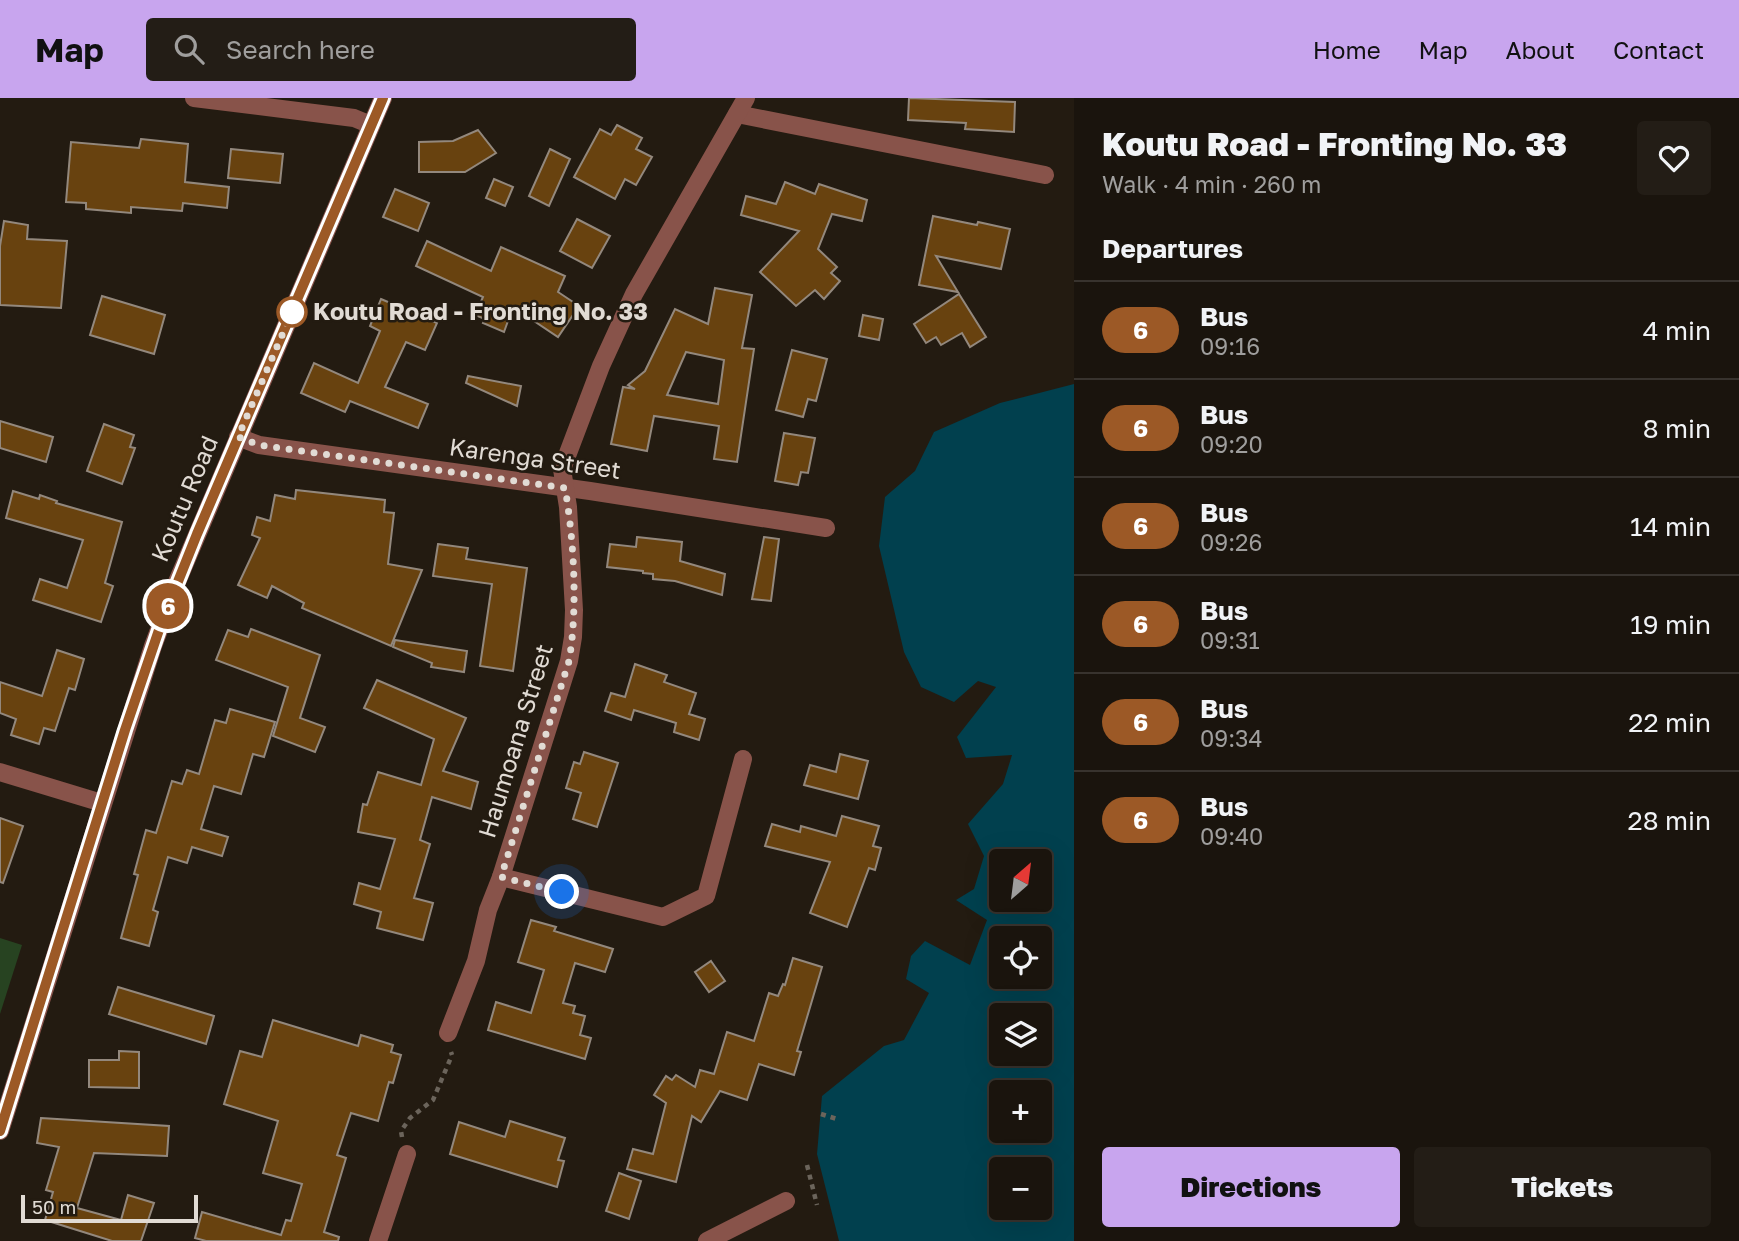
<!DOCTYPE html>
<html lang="en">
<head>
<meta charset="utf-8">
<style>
  :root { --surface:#1a140d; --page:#231d16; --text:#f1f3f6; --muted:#9f9e9d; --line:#38332e; --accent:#c8a5ee }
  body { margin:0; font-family:"Golos Text",sans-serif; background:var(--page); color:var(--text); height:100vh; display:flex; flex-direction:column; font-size:26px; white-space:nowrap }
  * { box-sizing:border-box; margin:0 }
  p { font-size:23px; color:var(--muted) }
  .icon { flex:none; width:38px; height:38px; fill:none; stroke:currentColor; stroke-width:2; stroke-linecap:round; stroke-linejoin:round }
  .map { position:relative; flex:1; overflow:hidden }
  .side { display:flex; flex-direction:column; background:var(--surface); width:665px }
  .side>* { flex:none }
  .badge { padding:0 14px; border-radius:23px; font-size:24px; line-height:46px }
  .needle { width:46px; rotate:28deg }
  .tools { position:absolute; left:989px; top:751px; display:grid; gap:14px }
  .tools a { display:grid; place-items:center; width:63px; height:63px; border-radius:7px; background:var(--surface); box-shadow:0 7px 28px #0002,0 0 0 2px var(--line); font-size:35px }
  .scale { position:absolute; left:21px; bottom:18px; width:177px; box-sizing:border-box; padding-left:7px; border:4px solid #e1dbd4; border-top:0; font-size:19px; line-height:24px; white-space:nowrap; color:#e1dbd4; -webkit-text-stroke:5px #231b11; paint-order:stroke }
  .you { position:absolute; width:35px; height:35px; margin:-18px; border:5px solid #fff; border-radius:50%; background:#1a73e8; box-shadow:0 0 0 10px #1a73e833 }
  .map>.badge { position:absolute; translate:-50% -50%; box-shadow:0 0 0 4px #fff }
  h2 { padding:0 28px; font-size:26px; line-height:63px }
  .round { display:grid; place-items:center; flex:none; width:74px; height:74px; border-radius:7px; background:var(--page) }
  .overview { display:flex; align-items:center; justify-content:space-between; height:119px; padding:0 28px }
  h1 { font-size:33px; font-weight:800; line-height:52px }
  .button { display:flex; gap:14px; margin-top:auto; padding:14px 28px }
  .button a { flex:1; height:80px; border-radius:7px; background:var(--accent); color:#111; font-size:28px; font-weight:800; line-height:80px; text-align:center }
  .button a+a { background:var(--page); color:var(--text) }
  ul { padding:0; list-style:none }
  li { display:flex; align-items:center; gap:21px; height:98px; padding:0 28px; border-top:2px solid var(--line) }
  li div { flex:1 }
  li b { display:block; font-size:26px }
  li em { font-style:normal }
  li .badge { min-width:77px; font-weight:700; text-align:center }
  header { display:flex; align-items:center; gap:42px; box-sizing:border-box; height:98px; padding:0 35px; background:var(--accent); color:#111 }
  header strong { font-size:33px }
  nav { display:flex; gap:38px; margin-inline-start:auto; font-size:24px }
  .search { width:490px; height:63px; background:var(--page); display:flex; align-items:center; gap:18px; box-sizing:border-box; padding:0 24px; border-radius:7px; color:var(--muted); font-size:26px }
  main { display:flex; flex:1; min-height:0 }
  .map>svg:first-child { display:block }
</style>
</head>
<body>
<header>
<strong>Map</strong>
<div class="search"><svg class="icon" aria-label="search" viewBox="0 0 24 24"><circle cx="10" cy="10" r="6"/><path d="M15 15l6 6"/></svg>Search here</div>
<nav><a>Home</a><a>Map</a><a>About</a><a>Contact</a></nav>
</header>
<main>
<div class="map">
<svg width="1074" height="1143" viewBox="0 0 1074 1143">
  <rect width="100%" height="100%" fill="#231b11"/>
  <!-- green -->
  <path fill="#274321" d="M 0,840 L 22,847 L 0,916 Z"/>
  <!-- water -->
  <path fill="#01404e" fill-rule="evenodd" d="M 1074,286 L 1074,1143 L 839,1143 L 817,1056 L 822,998 L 884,948 L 904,942 L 929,895 L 906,881 L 911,858 L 925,843 L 970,867 L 987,822 L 956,802 L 974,791 L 984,758 L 968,726 L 1003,686 L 1012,657 L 966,660 L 957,639 L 996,589 L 978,583 L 954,604 L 921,589 L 904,554 L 879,448 L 885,399 L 915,373 L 934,334 L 1000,305 ZM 1001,763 L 1040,763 L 1040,802 L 1001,802 ZM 1001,840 L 1040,840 L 1040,878 L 1001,878 ZM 1001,917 L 1040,917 L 1040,956 L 1001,956 ZM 1001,994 L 1040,994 L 1040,1032 L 1001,1032 ZM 1001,1071 L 1040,1071 L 1040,1110 L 1001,1110 Z"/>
  <!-- building -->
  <g fill="#68420f" stroke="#93887d" stroke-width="2" fill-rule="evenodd">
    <path d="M 909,0 L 1015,4 L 1014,34 L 965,31 L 966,25 L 908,22 Z"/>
    <path d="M 617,27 L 642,40 L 636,51 L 652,59 L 636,87 L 625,81 L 615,101 L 574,79 L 600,31 L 611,37 Z"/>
    <path d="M 478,32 L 496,55 L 465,74 L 419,74 L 419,44 L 453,43 Z"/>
    <path d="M 141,41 L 188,46 L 185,84 L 229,89 L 227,110 L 183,105 L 182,113 L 131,109 L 131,115 L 86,111 L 86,105 L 66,104 L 71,44 L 139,50 Z"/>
    <path d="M 231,51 L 283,56 L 280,85 L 228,80 Z"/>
    <path d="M 550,51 L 570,61 L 549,108 L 529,98 Z"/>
    <path d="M 494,81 L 513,89 L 505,108 L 486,100 Z"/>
    <path d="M 785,84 L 815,96 L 819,86 L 867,102 L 862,123 L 832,116 L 818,151 L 837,169 L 831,175 L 840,183 L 824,201 L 815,192 L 796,208 L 760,174 L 799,133 L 741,117 L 746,98 L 776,106 Z"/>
    <path d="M 395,91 L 429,105 L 418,133 L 383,119 Z"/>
    <path d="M 933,118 L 977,127 L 978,124 L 1010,131 L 1001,171 L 936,158 L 958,194 L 919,187 Z"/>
    <path d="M 577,121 L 610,138 L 592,170 L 560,153 Z"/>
    <path d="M 4,123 L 28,127 L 27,141 L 67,143 L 61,210 L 0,207 L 0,148 Z"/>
    <path d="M 427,143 L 491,173 L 501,149 L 565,178 L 558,194 L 579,208 L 558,239 L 513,209 L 504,234 L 483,225 L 485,221 L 475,217 L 483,199 L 416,168 Z"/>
    <path d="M 715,190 L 752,197 L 742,250 L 754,251 L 737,364 L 714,361 L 719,328 L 654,318 L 647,353 L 611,346 L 623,289 L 635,291 L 628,287 L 645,273 L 675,211 L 708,226 ZM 686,254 L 724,262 L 718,306 L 667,297 Z"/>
    <path d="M 959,196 L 986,239 L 970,249 L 962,235 L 941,247 L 936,239 L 926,245 L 914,226 Z"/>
    <path d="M 102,198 L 165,217 L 154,256 L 90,237 Z"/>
    <path d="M 381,201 L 437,225 L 425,252 L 406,244 L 385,289 L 428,306 L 418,330 L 350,303 L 345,314 L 301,295 L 314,265 L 358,285 L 380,233 L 370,228 Z"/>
    <path d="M 863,217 L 883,221 L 879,242 L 859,238 Z"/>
    <path d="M 792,252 L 827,261 L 816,303 L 808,301 L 803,319 L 776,312 Z"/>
    <path d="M 468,278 L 521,288 L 517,308 L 466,285 Z"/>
    <path d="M 0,323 L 53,339 L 46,364 L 0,350 Z"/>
    <path d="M 104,326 L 134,337 L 130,349 L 135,350 L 122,386 L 87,373 Z"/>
    <path d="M 784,335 L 815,340 L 808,375 L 801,374 L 798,387 L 775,383 Z"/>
    <path d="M 296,392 L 385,402 L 384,414 L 394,415 L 388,466 L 422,472 L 391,548 L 302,510 L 304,505 L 272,488 L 267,500 L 238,487 L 260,440 L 252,437 L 257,419 L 270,423 L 275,397 L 295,401 Z"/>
    <path d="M 13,393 L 39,401 L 40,397 L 57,403 L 56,405 L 122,424 L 105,485 L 113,488 L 101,524 L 33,502 L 40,481 L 67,490 L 83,442 L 6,420 Z"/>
    <path d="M 637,439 L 682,444 L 680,463 L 725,476 L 722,497 L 675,483 L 653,481 L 653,476 L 643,475 L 643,473 L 607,469 L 610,446 L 636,449 Z"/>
    <path d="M 764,439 L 779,441 L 771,503 L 752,501 Z"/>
    <path d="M 438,446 L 468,450 L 466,461 L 527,470 L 513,573 L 480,568 L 492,486 L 433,478 Z"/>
    <path d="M 251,531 L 320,557 L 300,620 L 325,629 L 315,654 L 273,638 L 288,589 L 216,562 L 228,532 L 248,539 Z"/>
    <path d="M 395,542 L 467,553 L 464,574 L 431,569 L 432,565 L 393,549 Z"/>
    <path d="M 57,552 L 84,561 L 75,592 L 69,590 L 55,633 L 44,630 L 39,646 L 11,637 L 16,621 L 0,615 L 0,584 L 42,598 Z"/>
    <path d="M 635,566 L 667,577 L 664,584 L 696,595 L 689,616 L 705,621 L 699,642 L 674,634 L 676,625 L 634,612 L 631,622 L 605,613 L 611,595 L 625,599 Z"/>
    <path d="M 377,582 L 466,620 L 443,673 L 478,684 L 471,711 L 432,699 L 420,742 L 430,746 L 414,800 L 433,805 L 423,842 L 377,830 L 381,814 L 354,806 L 359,785 L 380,791 L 395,741 L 358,734 L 363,706 L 367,707 L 378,674 L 421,687 L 434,641 L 364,610 Z"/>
    <path d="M 230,611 L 275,624 L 264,659 L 253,656 L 241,696 L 214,688 L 201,731 L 228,739 L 222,758 L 192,749 L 187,765 L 168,759 L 153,812 L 158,814 L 149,848 L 121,840 L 138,777 L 134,776 L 146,732 L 156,735 L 172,683 L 182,686 L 187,672 L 199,676 L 215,622 L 226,625 Z"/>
    <path d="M 584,654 L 618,665 L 597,729 L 573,721 L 581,695 L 566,690 L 574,664 L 580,666 Z"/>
    <path d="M 840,656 L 868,663 L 858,701 L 804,687 L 810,667 L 836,674 Z"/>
    <path d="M 842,718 L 879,728 L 873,748 L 881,750 L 875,772 L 869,770 L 847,829 L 810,815 L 830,764 L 765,748 L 772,726 L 800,734 L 801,728 L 836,738 Z"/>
    <path d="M 0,720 L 23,728 L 3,785 L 0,784 Z"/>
    <path d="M 531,822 L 556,829 L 554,833 L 613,851 L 605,874 L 575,865 L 563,905 L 575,908 L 573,915 L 585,918 L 580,937 L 591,940 L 585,961 L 488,932 L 496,904 L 531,915 L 544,872 L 518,864 Z"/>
    <path d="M 793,860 L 822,869 L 797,953 L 801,954 L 794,977 L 759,966 L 747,1002 L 720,993 L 701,1024 L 692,1018 L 676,1084 L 627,1071 L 633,1051 L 653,1056 L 666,1005 L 654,997 L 666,978 L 672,982 L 676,977 L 695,989 L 700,972 L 714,976 L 727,934 L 754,943 L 769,895 L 778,898 L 783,886 L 785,887 Z"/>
    <path d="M 711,863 L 725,883 L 709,894 L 695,874 Z"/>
    <path d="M 118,889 L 214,918 L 206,946 L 109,916 Z"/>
    <path d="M 273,922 L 358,948 L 361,937 L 393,947 L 391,954 L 401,957 L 393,985 L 389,984 L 378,1023 L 351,1015 L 337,1057 L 346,1060 L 324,1134 L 339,1139 L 338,1143 L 206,1143 L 195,1140 L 202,1114 L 281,1137 L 286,1122 L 291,1123 L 302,1086 L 263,1075 L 278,1023 L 224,1006 L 240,953 L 262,959 Z"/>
    <path d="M 119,953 L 139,954 L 139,990 L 89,989 L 89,962 L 119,962 Z"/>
    <path d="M 41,1020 L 169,1028 L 167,1058 L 94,1055 L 77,1110 L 121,1122 L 128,1097 L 154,1105 L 141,1143 L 112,1143 L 45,1122 L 53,1094 L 46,1092 L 59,1049 L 37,1045 Z"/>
    <path d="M 510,1023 L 565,1040 L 558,1062 L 564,1063 L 557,1089 L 450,1056 L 459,1024 L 505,1039 Z"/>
    <path d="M 619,1075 L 641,1083 L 629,1121 L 606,1113 Z"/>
  </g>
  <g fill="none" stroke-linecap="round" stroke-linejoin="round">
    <!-- path -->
    <g stroke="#6b645b" stroke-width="4.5" stroke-dasharray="5 5" stroke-linecap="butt">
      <path d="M 821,1016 L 840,1022"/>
      <path d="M 402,1039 L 401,1033 L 410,1020 L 433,1002 L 452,957 L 451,954"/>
      <path d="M 807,1067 L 817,1107"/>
    </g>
    <!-- street -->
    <g stroke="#88534a" stroke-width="18">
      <path d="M 194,0 L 354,20 L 371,27"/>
      <path d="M 737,16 L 1045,77"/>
      <path d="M 238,339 L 259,347 L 590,393 L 826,430"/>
      <path d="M 0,674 L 102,705"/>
      <path d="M 501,779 L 663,819 L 706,798 L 743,661"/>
      <path d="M 448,935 L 476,863 L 488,812 L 501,779 L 569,563 L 573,539 L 574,512 L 568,409 L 562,371 L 601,268 L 634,196 L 746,0"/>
      <path d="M 0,1033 L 153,548 L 177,484 L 383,0"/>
      <path d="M 378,1143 L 407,1056"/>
      <path d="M 707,1143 L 786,1103"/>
    </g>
  </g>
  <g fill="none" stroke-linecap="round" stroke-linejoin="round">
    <defs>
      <path id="line" d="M 0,1033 L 125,632 L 161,526 L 197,436 L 383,0"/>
    </defs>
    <!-- line casing -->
    <use href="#line" stroke="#fff" stroke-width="16"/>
    <!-- line -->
    <use href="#line" stroke="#9c5926" stroke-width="10"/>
    <!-- walk -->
    <path stroke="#e1dbd4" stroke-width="7" stroke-dasharray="0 12.6" d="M 292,214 L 238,339 L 259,347 L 565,390 C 574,442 578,511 569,563 L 501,779 L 562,794"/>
  </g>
  <!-- markers -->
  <circle fill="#fff" stroke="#9c5926" stroke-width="3.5" cx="292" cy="214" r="14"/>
  <g text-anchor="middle" stroke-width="5" stroke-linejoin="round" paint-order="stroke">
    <!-- stop labels -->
    <g font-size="24" font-weight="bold" fill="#e1dbd4" stroke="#231b11" text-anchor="start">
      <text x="313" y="222">Koutu Road - Fronting No. 33</text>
    </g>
    <!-- street labels -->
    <g font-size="24" fill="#e1dbd4" stroke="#231b11">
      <text transform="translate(535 361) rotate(8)" y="8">Karenga Street</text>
      <text transform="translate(185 401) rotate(-67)" y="8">Koutu Road</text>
      <text transform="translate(516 643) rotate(-73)" y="8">Haumoana Street</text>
    </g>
  </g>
</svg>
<div class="tools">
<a><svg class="needle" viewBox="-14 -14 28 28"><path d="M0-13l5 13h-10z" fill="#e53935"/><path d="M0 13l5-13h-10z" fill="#9f9e9d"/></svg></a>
<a><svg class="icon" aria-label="locate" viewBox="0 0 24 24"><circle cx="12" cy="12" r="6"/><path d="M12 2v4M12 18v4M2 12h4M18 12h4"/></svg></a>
<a><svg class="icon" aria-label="layers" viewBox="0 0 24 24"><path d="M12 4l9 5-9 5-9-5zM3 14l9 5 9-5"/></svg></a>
<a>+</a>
<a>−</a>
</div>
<div class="scale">50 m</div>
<div class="you" style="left:562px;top:794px"></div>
<b class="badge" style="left:168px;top:508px;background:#9c5926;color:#fff">6</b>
</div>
<section class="side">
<div class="overview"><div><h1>Koutu Road - Fronting No. 33</h1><p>Walk · 4 min · 260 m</p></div><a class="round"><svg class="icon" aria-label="heart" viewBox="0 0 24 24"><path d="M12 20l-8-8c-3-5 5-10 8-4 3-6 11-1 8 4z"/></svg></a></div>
<h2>Departures</h2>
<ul>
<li><span class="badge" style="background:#9c5926;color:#fff">6</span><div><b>Bus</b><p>09:16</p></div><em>4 min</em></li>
<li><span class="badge" style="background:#9c5926;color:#fff">6</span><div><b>Bus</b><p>09:20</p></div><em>8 min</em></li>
<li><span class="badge" style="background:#9c5926;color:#fff">6</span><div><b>Bus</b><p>09:26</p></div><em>14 min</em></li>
<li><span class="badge" style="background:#9c5926;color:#fff">6</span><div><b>Bus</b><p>09:31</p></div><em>19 min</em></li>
<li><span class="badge" style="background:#9c5926;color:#fff">6</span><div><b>Bus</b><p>09:34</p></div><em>22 min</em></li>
<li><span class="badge" style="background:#9c5926;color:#fff">6</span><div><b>Bus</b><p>09:40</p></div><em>28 min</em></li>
</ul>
<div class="button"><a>Directions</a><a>Tickets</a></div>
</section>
</main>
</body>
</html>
